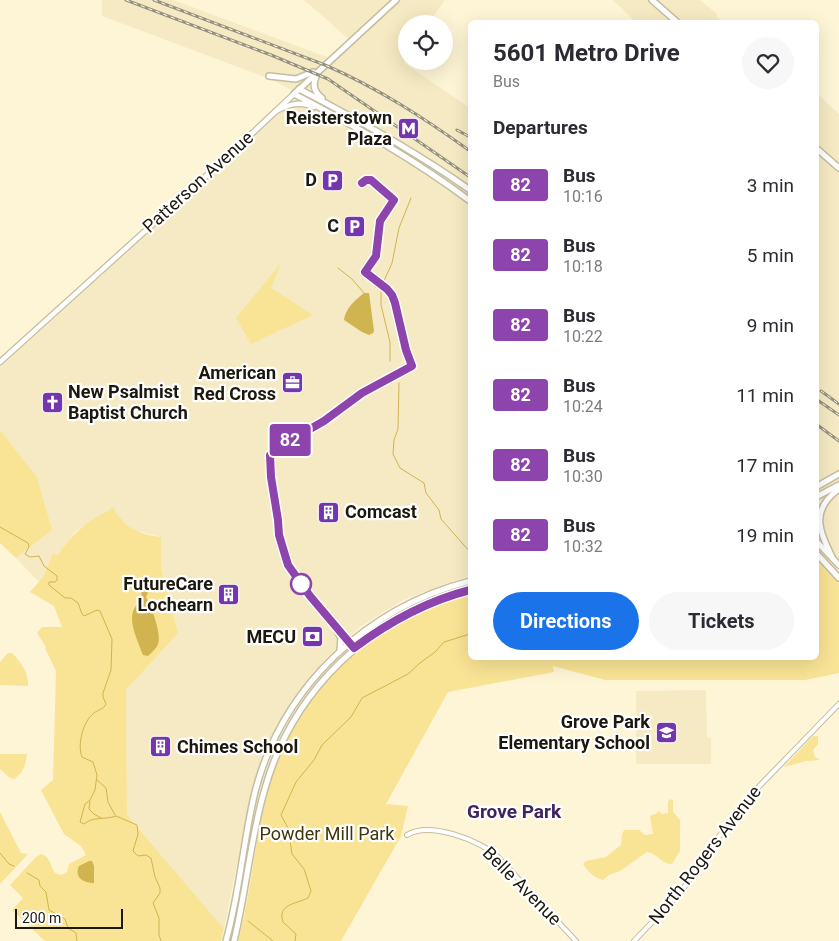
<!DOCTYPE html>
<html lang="en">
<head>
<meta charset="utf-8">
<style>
  :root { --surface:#fff; --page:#f7f7f7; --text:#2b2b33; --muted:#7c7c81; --accent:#1a73e8 }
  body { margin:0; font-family:Roboto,sans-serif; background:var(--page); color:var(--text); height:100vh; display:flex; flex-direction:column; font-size:19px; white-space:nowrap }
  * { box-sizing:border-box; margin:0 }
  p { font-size:16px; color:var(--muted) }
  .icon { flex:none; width:28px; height:28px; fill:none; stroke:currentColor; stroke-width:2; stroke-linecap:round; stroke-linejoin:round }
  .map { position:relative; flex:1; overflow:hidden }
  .panel { position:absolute; left:468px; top:20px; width:351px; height:640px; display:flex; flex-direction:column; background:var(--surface); border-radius:8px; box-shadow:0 5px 20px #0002 }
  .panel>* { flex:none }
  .badge { padding:0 10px; border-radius:4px; font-size:18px; line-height:32px }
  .controls { position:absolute; left:398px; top:15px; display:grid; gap:10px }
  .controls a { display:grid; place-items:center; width:55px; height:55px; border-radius:50%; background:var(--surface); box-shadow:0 5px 20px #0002; font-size:25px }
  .scale { position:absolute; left:15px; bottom:12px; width:108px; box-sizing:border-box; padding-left:5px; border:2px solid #1c180d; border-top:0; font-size:14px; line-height:18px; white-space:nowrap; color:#1c180d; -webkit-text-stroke:4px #fff; paint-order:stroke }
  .map>.badge { position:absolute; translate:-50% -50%; box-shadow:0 0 0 2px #fff }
  h2 { padding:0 25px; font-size:19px; line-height:45px }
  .round { display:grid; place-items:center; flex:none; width:52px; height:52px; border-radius:26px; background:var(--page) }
  .summary { display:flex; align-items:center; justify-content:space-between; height:85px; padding:0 25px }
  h1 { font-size:24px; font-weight:700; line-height:38px }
  .action { display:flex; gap:10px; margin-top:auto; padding:10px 25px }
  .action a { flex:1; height:58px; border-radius:30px; background:var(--accent); color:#fff; font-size:20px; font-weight:700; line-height:58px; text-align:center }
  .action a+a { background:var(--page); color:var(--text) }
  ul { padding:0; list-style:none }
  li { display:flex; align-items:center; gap:15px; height:70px; padding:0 25px }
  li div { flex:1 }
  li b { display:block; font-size:19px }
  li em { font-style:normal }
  li .badge { min-width:55px; font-weight:700; text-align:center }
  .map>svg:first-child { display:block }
</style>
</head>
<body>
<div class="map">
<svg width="839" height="941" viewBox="0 0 839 941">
  <rect width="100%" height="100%" fill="#fef5d6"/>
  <!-- built -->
  <g fill="#f5eac3">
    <path d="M 102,0 L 173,0 L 332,59 L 351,41 L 304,0 L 445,0 L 428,24 L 406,24 L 406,52 L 404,63 L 470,108 L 470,576 L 453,581 L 403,600 L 361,626 L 326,658 L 291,701 L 265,747 L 251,793 L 224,929 L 127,815 L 126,690 L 178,633 L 161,567 L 161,537 L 134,530 L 120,519 L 112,507 L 110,510 L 102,514 L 75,532 L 58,555 L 53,553 L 43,577 L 39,582 L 16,558 L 52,530 L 37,477 L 0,430 L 0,362 L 296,92 L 270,79 L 102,16 Z"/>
    <path d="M 613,0 L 700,0 L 717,14 L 716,16 L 722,22 L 631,22 L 633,19 Z"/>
    <path d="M 816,93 L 839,114 L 839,571 L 816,546 Z"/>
    <path d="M 706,690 L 707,737 L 711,738 L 711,764 L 636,764 L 636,691 Z"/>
  </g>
  <!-- green -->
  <g fill="#f9e395">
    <path d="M 281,263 L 271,288 L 313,315 L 251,344 L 236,318 Z"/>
    <path d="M 0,430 L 37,477 L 52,530 L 16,558 L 0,543 Z"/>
    <path d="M 112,506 C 124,527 137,534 161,537 L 161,567 L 178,633 L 126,690 L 127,815 L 224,929 L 221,941 L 45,941 L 12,910 L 23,898 L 10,885 L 35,858 L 41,854 C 51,857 50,866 55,873 L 61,875 L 67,872 L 69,864 L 86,855 L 81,846 L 64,834 L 41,790 L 53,780 L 56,671 L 45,648 L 46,647 L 37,633 L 42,627 L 62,627 L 54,606 L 30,592 L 43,577 L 53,553 L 58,555 C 71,535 88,520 110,510 Z"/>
    <path d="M 816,559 L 839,583 L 839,673 L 805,680 L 605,680 L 553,666 L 554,672 L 448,692 L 386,804 L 408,806 L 401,836 L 341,941 L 238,941 C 252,891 254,838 269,788 C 296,692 374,620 470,594 L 470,658 L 816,658 Z"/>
    <path d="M 8,653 L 12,653 C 21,662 29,673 28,686 L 0,685 L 0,662 Z"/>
    <path d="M 813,736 L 818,736 L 818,744 L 813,750 L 815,757 L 820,760 L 806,761 L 784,767 Z"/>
    <path d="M 0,754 L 27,754 C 25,766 24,772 14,779 L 10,778 L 0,769 Z"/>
    <path d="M 670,799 L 673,800 L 673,812 L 680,820 L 680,851 L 672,864 C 662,865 657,853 647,852 L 620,871 L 609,875 L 603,880 C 595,878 588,872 583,864 L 586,861 L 606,857 L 621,845 L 622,835 L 624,830 L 639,830 L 645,835 L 653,834 L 650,816 L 657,813 L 658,810 L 662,814 L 668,813 L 668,802 Z"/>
    <path d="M 0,812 L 21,853 L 28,854 L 0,884 Z"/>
  </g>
  <!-- water -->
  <g fill="#d0b44f">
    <path d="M 364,293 L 369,293 L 374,331 L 373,333 L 369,335 L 362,332 L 344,320 C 345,309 355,300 364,293 Z"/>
    <path d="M 144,581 L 149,582 C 153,588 148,592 146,597 C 151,606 162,634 158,644 C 157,648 152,652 148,656 L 143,655 L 142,653 C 136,635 123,613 142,600 L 141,589 Z"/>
    <path d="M 89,861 L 92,861 L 94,866 L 94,883 C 83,883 74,877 79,866 Z"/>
  </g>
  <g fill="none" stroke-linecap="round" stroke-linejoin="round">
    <!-- stream -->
    <g stroke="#d0b44f" stroke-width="1">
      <path d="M 338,268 L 352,279 L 364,293"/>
      <path d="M 384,281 L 392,263 L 399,228 L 411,198"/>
      <path d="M 381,292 L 381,305 L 390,342 L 390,361"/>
      <path d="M 399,383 L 398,429 L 394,440 L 393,454 L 400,468 L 424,483 L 426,493 L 439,510 L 441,519 L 470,552"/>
      <path d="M 0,527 L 28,543 L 29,547 L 25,554 L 30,557 L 39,556 L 44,566 L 57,576 L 57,580 L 55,582 L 49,582 L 49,585 L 65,598 L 71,598 L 78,603 L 82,614 L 84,616 L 97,610 L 100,611 L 112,639 L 111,670 L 103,693 L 103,697 L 106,704 C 103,710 99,709 94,713 C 83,721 77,745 82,757 L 93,762 L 97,775 L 95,790 L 90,800 L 85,804 L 80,822 L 84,824 C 93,816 105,820 116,816 L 137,825 L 138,834 L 133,851 L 138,856 L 146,855 L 151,858 L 155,877 L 160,888 L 160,893 L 153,903 L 159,918 L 159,935 L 161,941"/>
      <path d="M 97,780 L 106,788 L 108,802 L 115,815"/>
      <path d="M 90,801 L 89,809 L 94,814 L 101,818"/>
      <path d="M 0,853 L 9,864 L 14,866"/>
      <path d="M 27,873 L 39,880 L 40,886 L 46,892 L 49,910 L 65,919 L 68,928 L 76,933 L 77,941"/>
      <path d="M 248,921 L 273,941"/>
      <path d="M 295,941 L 296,934 L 283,922 C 277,904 296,904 308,898 L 311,891 L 307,878 L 304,869 L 292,854 L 288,828 L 281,815 L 296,782 L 314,760 L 322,745 L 351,717 L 362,698 L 408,674 L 420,663 L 435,652 L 444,642 L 470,634"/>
    </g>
    <defs>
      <g id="tertiary">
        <path d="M 407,835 C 429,821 480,840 498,857 L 576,941"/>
        <path d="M 634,941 L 681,892 L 740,806 L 839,704"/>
      </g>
      <g id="secondary">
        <path d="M 276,111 C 289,104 300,101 314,107"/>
        <path d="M 0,362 L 226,158 L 294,94"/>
      </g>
      <g id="primary">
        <path d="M 396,0 L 294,94 C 355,126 414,159 470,201"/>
        <path d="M 652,0 L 677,22"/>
        <path d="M 317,75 C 312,84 314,92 322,98"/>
        <path d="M 269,76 L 296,79 L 313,72"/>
        <path d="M 299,89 C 359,120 415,151 470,190"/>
        <path d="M 816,148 L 839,168"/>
        <path d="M 816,487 L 839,474"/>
        <path d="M 816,497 L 839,485"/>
        <path d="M 816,541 L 839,565"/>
        <path d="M 816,553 L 839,578"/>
        <path d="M 832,557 C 819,530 810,510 839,489"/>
        <path d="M 334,625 L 341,638 L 340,650"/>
        <path d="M 226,941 C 240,892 243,841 255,792 C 282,687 366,608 470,581"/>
        <path d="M 234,941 C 246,892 250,841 264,792 C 291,691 370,616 470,590"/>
      </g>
    </defs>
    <!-- tertiary casing -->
    <use href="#tertiary" stroke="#c5bd9f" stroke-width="6"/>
    <!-- secondary casing -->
    <use href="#secondary" stroke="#c5bd9f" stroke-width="7"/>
    <!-- primary casing -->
    <use href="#primary" stroke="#c5bd9f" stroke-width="8"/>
    <!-- tertiary -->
    <use href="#tertiary" stroke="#fff" stroke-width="4"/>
    <!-- secondary -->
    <use href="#secondary" stroke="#fff" stroke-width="4.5"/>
    <!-- primary -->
    <use href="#primary" stroke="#fff" stroke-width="5"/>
    <defs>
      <g id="rail">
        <path d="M 126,0 L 271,55 L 328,79 L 470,177"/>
        <path d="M 154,0 L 325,65 C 378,88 424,118 470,151"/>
        <path d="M 457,130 L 470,137"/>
        <path d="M 821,391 L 839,404"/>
        <path d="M 816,399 L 839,415"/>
        <path d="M 816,424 L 839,441"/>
      </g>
    </defs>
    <!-- rail casing -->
    <use href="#rail" stroke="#97907a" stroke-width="3"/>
    <!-- rail -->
    <use href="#rail" stroke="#fff" stroke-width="1" stroke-dasharray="4" stroke-linecap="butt"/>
  </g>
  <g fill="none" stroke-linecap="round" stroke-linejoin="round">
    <defs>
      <path id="line" d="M 362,183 L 366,180 L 371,180 L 394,200 L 380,221 L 376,256 L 365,272 L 387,289 L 392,295 L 395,303 L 406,350 L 412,366 L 362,393 L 324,421 L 291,440 L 270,455 L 271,477 L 278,520 L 279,535 L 288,565 L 310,596 L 354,648 C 390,621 427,601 470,590"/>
    </defs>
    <!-- line casing -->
    <use href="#line" stroke="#fff" stroke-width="11"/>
    <!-- line -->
    <use href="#line" stroke="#8e44ad" stroke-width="8"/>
  </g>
  <!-- icons -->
  <defs>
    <symbol id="metro-square" viewBox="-11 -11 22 22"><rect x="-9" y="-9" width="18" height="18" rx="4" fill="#7336ac" stroke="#fff"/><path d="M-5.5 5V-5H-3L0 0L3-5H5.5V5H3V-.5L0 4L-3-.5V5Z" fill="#fff"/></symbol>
    <symbol id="parking-square" viewBox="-11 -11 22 22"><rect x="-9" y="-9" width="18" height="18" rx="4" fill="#7336ac" stroke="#fff"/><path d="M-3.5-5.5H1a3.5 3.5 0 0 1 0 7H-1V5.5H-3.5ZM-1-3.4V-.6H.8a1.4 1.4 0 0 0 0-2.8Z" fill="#fff"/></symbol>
    <symbol id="office-square" viewBox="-11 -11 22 22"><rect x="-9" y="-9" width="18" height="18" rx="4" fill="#7336ac" stroke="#fff"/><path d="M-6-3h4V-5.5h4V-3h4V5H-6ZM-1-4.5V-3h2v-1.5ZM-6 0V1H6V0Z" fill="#fff"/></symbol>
    <symbol id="church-square" viewBox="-11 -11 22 22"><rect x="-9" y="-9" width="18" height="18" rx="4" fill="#7336ac" stroke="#fff"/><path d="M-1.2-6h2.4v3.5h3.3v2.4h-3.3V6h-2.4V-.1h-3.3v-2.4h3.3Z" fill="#fff"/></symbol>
    <symbol id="building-square" viewBox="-11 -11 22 22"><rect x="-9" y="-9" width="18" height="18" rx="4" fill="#7336ac" stroke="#fff"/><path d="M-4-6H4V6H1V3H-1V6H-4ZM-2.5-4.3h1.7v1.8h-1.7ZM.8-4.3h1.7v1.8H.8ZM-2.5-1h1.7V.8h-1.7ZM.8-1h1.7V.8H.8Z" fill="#fff"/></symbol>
    <symbol id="bank-square" viewBox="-11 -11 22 22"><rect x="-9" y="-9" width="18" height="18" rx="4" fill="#7336ac" stroke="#fff"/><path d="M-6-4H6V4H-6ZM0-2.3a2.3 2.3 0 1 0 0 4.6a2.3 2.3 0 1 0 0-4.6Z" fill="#fff"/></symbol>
    <symbol id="school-square" viewBox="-11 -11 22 22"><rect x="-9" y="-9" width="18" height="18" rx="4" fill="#7336ac" stroke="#fff"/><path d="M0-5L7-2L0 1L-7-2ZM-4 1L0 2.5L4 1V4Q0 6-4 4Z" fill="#fff"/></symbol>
  </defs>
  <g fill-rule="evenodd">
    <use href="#metro-square" x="396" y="116" width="25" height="25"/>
    <use href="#parking-square" x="320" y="168" width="25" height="25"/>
    <use href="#parking-square" x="342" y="214" width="25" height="25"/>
    <use href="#office-square" x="280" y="370" width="25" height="25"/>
    <use href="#church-square" x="40" y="390" width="25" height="25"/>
    <use href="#building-square" x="316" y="500" width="25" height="25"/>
    <use href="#building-square" x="216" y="582" width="25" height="25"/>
    <use href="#bank-square" x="300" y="624" width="25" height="25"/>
    <use href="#school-square" x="654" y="720" width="25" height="25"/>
    <use href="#building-square" x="148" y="734" width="25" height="25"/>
  </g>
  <!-- markers -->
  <circle fill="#fff" stroke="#8e44ad" stroke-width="2.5" cx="301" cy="584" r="10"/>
  <g text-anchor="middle" stroke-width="4.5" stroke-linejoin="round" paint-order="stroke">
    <!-- poi labels -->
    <g font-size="18" font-weight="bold" fill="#1c180d" stroke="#fff" text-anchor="end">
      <text x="392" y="124">Reisterstown<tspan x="392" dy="21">Plaza</tspan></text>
      <text x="317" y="186">D</text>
      <text x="339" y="232">C</text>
      <text x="276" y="379">American<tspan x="276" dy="21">Red Cross</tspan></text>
      <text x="68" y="398" text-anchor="start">New Psalmist<tspan x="68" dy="21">Baptist Church</tspan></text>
      <text x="345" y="518" text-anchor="start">Comcast</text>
      <text x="213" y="590">FutureCare<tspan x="213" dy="21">Lochearn</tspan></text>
      <text x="296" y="643">MECU</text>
      <text x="650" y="728">Grove Park<tspan x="650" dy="21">Elementary School</tspan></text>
      <text x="177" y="753" text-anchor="start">Chimes School</text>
    </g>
    <!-- street labels -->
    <g font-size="18" fill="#1c180d" stroke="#fff">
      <text transform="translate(198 182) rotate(-42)" y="6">Patterson Avenue</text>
      <text transform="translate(705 855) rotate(-52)" y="6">North Rogers Avenue</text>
      <text transform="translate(522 886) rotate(45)" y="6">Belle Avenue</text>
    </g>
    <!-- park labels -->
    <g font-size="18" fill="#413509" stroke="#fff">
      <text x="327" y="840">Powder Mill Park</text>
    </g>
    <!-- neighbourhood labels -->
    <g font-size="19" font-weight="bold" fill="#40245d" stroke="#fff">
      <text x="514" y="818">Grove Park</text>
    </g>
  </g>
</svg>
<div class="controls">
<a><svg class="icon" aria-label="locate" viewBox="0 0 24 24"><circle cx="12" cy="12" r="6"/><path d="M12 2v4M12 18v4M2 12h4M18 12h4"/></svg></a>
</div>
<div class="scale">200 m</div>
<b class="badge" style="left:290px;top:440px;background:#8e44ad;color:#fff">82</b>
<section class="panel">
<div class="summary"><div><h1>5601 Metro Drive</h1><p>Bus</p></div><a class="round"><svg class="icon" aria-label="heart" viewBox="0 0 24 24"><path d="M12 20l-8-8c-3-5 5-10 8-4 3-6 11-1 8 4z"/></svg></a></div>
<h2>Departures</h2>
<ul>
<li><span class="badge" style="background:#8e44ad;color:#fff">82</span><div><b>Bus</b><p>10:16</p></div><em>3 min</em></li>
<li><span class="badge" style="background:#8e44ad;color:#fff">82</span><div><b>Bus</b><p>10:18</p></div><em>5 min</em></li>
<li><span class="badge" style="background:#8e44ad;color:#fff">82</span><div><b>Bus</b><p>10:22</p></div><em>9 min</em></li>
<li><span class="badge" style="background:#8e44ad;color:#fff">82</span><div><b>Bus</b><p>10:24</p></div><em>11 min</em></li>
<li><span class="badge" style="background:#8e44ad;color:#fff">82</span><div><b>Bus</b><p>10:30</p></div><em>17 min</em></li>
<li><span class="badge" style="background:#8e44ad;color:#fff">82</span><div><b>Bus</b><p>10:32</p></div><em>19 min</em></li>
</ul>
<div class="action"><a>Directions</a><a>Tickets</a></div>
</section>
</div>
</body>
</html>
